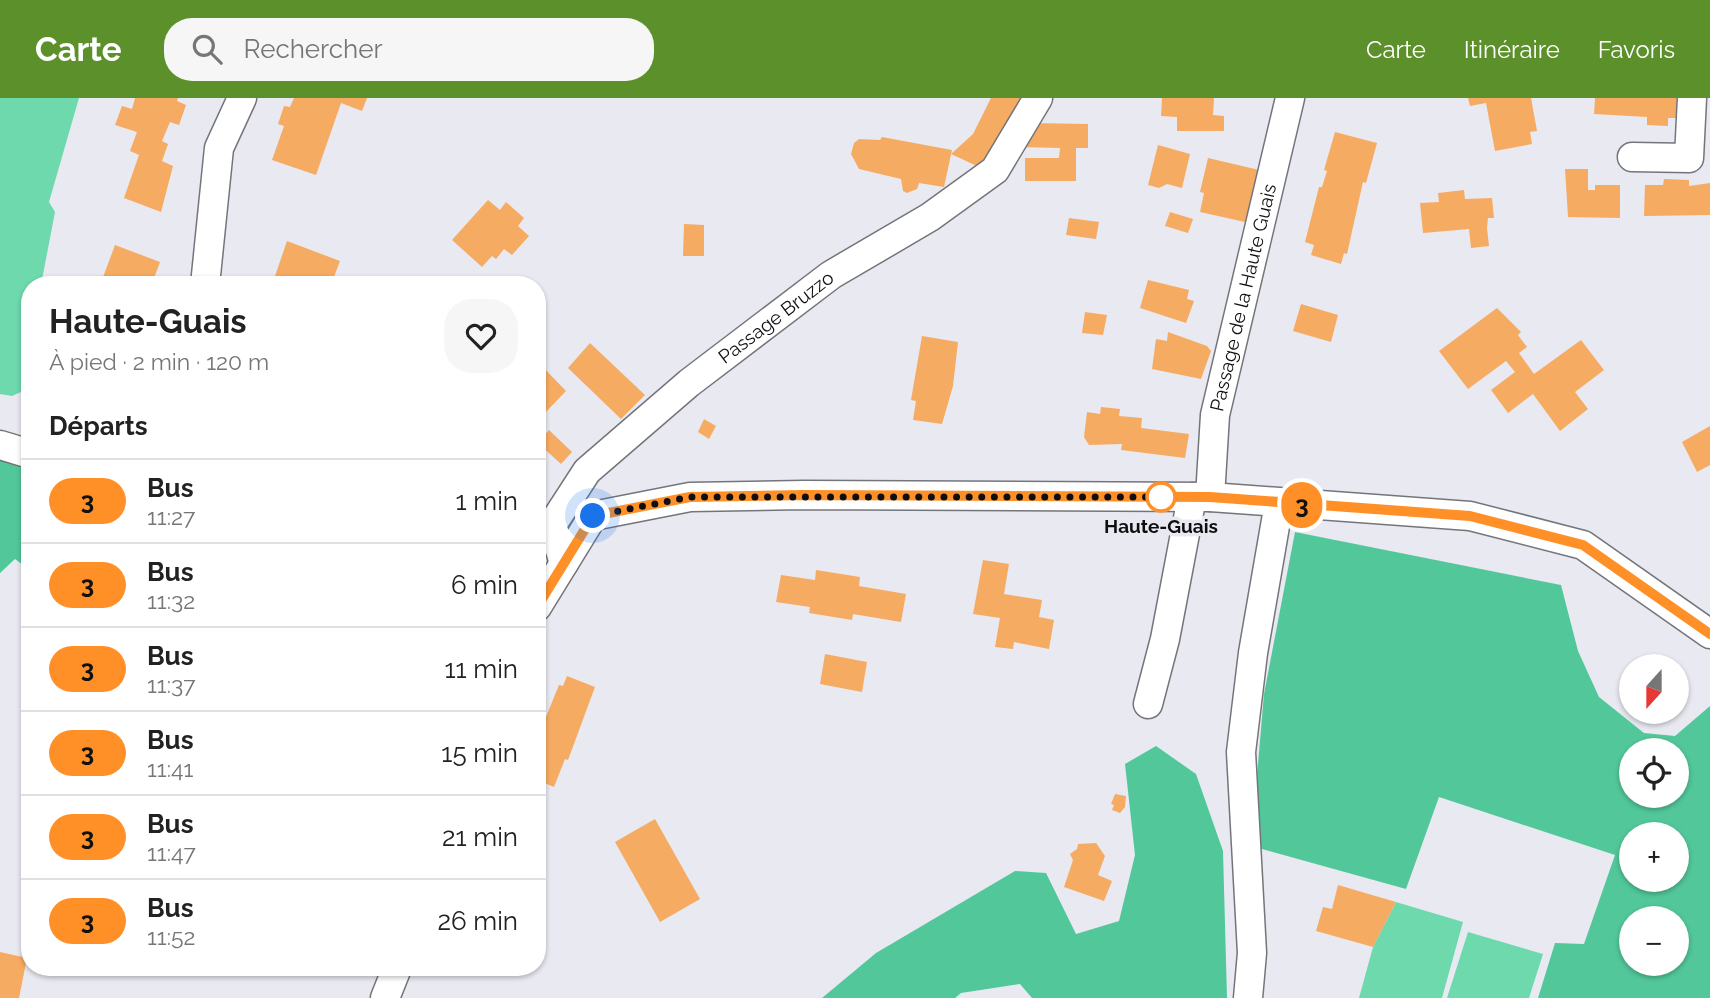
<!DOCTYPE html>
<html lang="fr">
<head>
<meta charset="utf-8">
<style>
  :root { --surface:#fff; --page:#f6f6f6; --text:#222; --muted:#767676; --line:#e0e0e0; --accent:#5b902a }
  body { margin:0; font-family:Raleway,sans-serif; background:var(--page); color:var(--text); height:100vh; display:flex; flex-direction:column; font-size:26px; white-space:nowrap }
  * { box-sizing:border-box; margin:0 }
  p { font-size:23px; color:var(--muted) }
  .icon { flex:none; width:38px; height:38px; fill:none; stroke:currentColor; stroke-width:2; stroke-linecap:round; stroke-linejoin:round }
  .map { position:relative; flex:1; overflow:hidden }
  .details { position:absolute; left:21px; top:178px; width:525px; height:700px; display:flex; flex-direction:column; background:var(--surface); border-radius:28px; box-shadow:0 2px 5px #0004 }
  .details>* { flex:none }
  .badge { padding:0 14px; border-radius:23px; font-size:24px; line-height:46px }
  .needle { width:46px; rotate:201deg }
  .controls { position:absolute; left:1619px; top:556px; display:grid; gap:14px }
  .controls a { display:grid; place-items:center; width:70px; height:70px; border-radius:50%; background:var(--surface); box-shadow:0 2px 5px #0004; font-size:35px }
  .you { position:absolute; width:35px; height:35px; margin:-18px; border:5px solid #fff; border-radius:50%; background:#1a73e8; box-shadow:0 0 0 10px #1a73e833 }
  .map>.badge { position:absolute; translate:-50% -50%; box-shadow:0 0 0 4px #fff }
  h2 { padding:0 28px; font-size:26px; line-height:63px }
  .round { display:grid; place-items:center; flex:none; width:74px; height:74px; border-radius:28px; background:var(--page) }
  .overview { display:flex; align-items:center; justify-content:space-between; height:119px; padding:0 28px }
  h1 { font-size:33px; font-weight:700; line-height:52px }
  ul { padding:0; list-style:none }
  li { display:flex; align-items:center; gap:21px; height:84px; padding:0 28px; border-top:2px solid var(--line) }
  li div { flex:1 }
  li b { display:block; font-size:26px }
  li em { font-style:normal }
  li .badge { min-width:77px; font-weight:700; text-align:center }
  header { display:flex; align-items:center; gap:42px; box-sizing:border-box; height:98px; padding:0 35px; background:var(--accent); color:#fff }
  header strong { font-size:33px }
  nav { display:flex; gap:38px; margin-inline-start:auto; font-size:24px }
  .search { width:490px; height:63px; background:var(--page); display:flex; align-items:center; gap:18px; box-sizing:border-box; padding:0 24px; border-radius:28px; color:var(--muted); font-size:26px }
  .map>svg:first-child { display:block }
</style>
</head>
<body>
<header>
<strong>Carte</strong>
<div class="search"><svg class="icon" aria-label="search" viewBox="0 0 24 24"><circle cx="10" cy="10" r="6"/><path d="M15 15l6 6"/></svg>Rechercher</div>
<nav><a>Carte</a><a>Itinéraire</a><a>Favoris</a></nav>
</header>
<div class="map">
<svg width="1710" height="900" viewBox="0 0 1710 900">
  <rect width="100%" height="100%" fill="#e9e9f2"/>
  <!-- green -->
  <g fill="#6ed9ad">
    <path d="M 0,0 L 79,0 L 49,104 L 55,114 L 41,187 L 30,187 L 30,246 L 21,294 L 12,298 L 0,296 Z"/>
    <path d="M 1396,804 L 1463,824 L 1442,900 L 1359,900 L 1373,849 Z"/>
    <path d="M 1468,834 L 1543,856 L 1529,900 L 1447,900 Z"/>
  </g>
  <!-- forest -->
  <g fill="#52c79a" fill-rule="evenodd">
    <path d="M 0,362 L 30,371 L 30,472 L 15,461 L 0,475 Z"/>
    <path d="M 1295,434 L 1561,487 L 1578,553 L 1599,599 L 1644,635 L 1675,638 L 1710,608 L 1710,900 L 1538,900 L 1555,845 L 1584,846 L 1615,757 L 1439,699 L 1406,791 L 1251,748 L 1264,596 ZM 1631,653 L 1676,653 L 1676,698 L 1631,698 ZM 1631,737 L 1676,737 L 1676,782 L 1631,782 ZM 1631,821 L 1676,821 L 1676,866 L 1631,866 Z"/>
    <path d="M 1156,648 L 1196,676 L 1223,753 L 1227,900 L 1032,900 L 1020,886 L 961,895 L 955,900 L 822,900 L 876,855 L 1015,773 L 1046,775 L 1076,836 L 1119,823 L 1135,757 L 1125,666 Z"/>
  </g>
  <!-- building -->
  <g fill="#f6ab62">
    <path d="M 135,0 L 178,0 L 177,3 L 186,7 L 179,27 L 170,24 L 162,43 L 168,46 L 162,63 L 173,68 L 161,114 L 124,100 L 139,57 L 130,53 L 137,34 L 115,27 L 122,8 L 132,11 Z"/>
    <path d="M 294,0 L 367,0 L 362,13 L 341,5 L 316,77 L 272,62 L 284,28 L 278,26 L 284,8 L 290,9 Z"/>
    <path d="M 991,0 L 1029,0 L 1004,45 L 979,69 L 951,56 L 973,36 Z"/>
    <path d="M 1162,0 L 1214,0 L 1213,17 L 1224,18 L 1224,33 L 1177,33 L 1177,19 L 1161,18 Z"/>
    <path d="M 1468,0 L 1531,0 L 1537,33 L 1530,34 L 1532,46 L 1495,53 L 1486,5 L 1470,8 Z"/>
    <path d="M 1595,0 L 1677,0 L 1676,20 L 1668,20 L 1668,28 L 1647,27 L 1647,19 L 1594,16 Z"/>
    <path d="M 1030,25 L 1088,26 L 1088,50 L 1076,50 L 1076,83 L 1025,83 L 1025,60 L 1059,60 L 1060,50 L 1018,49 Z"/>
    <path d="M 1335,34 L 1377,45 L 1366,85 L 1363,84 L 1347,156 L 1344,155 L 1341,166 L 1311,157 L 1314,147 L 1305,144 L 1319,89 L 1322,89 L 1327,73 L 1324,72 Z"/>
    <path d="M 882,39 L 952,52 L 944,89 L 919,85 L 917,91 L 907,95 L 903,93 L 901,81 L 859,71 L 851,56 L 854,45 L 859,41 L 880,42 Z"/>
    <path d="M 1158,47 L 1190,56 L 1182,90 L 1167,86 L 1159,90 L 1148,87 Z"/>
    <path d="M 1208,60 L 1272,75 L 1254,126 L 1200,114 L 1204,95 L 1200,94 Z"/>
    <path d="M 1565,71 L 1588,71 L 1588,92 L 1595,92 L 1595,87 L 1620,87 L 1620,120 L 1568,119 Z"/>
    <path d="M 1664,81 L 1689,82 L 1689,88 L 1710,85 L 1710,117 L 1644,118 L 1645,87 L 1663,87 Z"/>
    <path d="M 1464,92 L 1465,101 L 1492,100 L 1494,120 L 1488,120 L 1487,130 L 1489,148 L 1471,150 L 1469,131 L 1423,135 L 1420,105 L 1439,104 L 1438,95 Z"/>
    <path d="M 488,102 L 500,112 L 506,104 L 524,120 L 518,128 L 529,138 L 512,157 L 504,151 L 496,161 L 492,158 L 482,169 L 452,142 Z"/>
    <path d="M 1170,114 L 1193,121 L 1188,135 L 1165,128 Z"/>
    <path d="M 1069,120 L 1099,124 L 1096,141 L 1066,137 Z"/>
    <path d="M 684,126 L 704,127 L 704,158 L 683,158 Z"/>
    <path d="M 287,143 L 340,163 L 331,187 L 264,187 L 267,179 L 274,181 Z"/>
    <path d="M 115,147 L 160,164 L 153,183 L 145,180 L 142,187 L 100,187 Z"/>
    <path d="M 1148,182 L 1189,192 L 1187,201 L 1194,203 L 1186,225 L 1140,210 Z"/>
    <path d="M 1301,206 L 1338,217 L 1331,244 L 1293,233 Z"/>
    <path d="M 1497,210 L 1521,234 L 1518,237 L 1527,249 L 1519,255 L 1534,276 L 1581,242 L 1604,272 L 1575,294 L 1588,311 L 1560,333 L 1533,296 L 1508,315 L 1491,292 L 1515,274 L 1506,263 L 1468,291 L 1439,253 Z"/>
    <path d="M 1085,214 L 1107,217 L 1103,237 L 1082,235 Z"/>
    <path d="M 1168,234 L 1207,248 L 1211,253 L 1201,281 L 1152,271 L 1156,241 L 1167,243 Z"/>
    <path d="M 922,238 L 958,244 L 953,288 L 942,326 L 913,322 L 916,303 L 911,302 Z"/>
    <path d="M 590,245 L 645,297 L 621,321 L 568,270 Z"/>
    <path d="M 537,263 L 566,293 L 542,318 L 537,316 Z"/>
    <path d="M 1101,309 L 1120,311 L 1119,318 L 1142,320 L 1141,330 L 1189,336 L 1185,360 L 1121,352 L 1122,346 L 1089,347 L 1084,339 L 1087,314 L 1100,316 Z"/>
    <path d="M 704,321 L 716,328 L 709,341 L 698,334 Z"/>
    <path d="M 1710,328 L 1710,367 L 1697,374 L 1682,344 Z"/>
    <path d="M 549,332 L 572,354 L 561,366 L 538,345 Z"/>
    <path d="M 983,462 L 1009,466 L 1004,496 L 1042,502 L 1039,519 L 1054,522 L 1049,551 L 1014,544 L 1013,551 L 995,549 L 1000,520 L 973,516 Z"/>
    <path d="M 816,472 L 860,479 L 859,488 L 906,496 L 901,524 L 853,516 L 852,522 L 809,515 L 810,509 L 776,504 L 781,477 L 815,482 Z"/>
    <path d="M 825,556 L 867,564 L 862,594 L 820,586 Z"/>
    <path d="M 567,578 L 595,589 L 568,662 L 565,661 L 554,689 L 537,682 L 537,641 L 559,587 L 563,588 Z"/>
    <path d="M 1115,696 L 1126,698 L 1125,709 L 1120,715 L 1112,712 L 1114,707 L 1111,706 Z"/>
    <path d="M 655,721 L 700,801 L 660,824 L 615,744 Z"/>
    <path d="M 1096,745 L 1105,758 L 1098,777 L 1112,783 L 1104,803 L 1064,789 L 1073,762 L 1070,756 L 1077,751 L 1078,746 Z"/>
    <path d="M 1338,787 L 1396,804 L 1373,849 L 1316,833 L 1323,809 L 1332,811 Z"/>
    <path d="M 0,854 L 27,860 L 19,900 L 0,900 Z"/>
  </g>
  <g fill="none" stroke-linecap="round" stroke-linejoin="round">
    <defs>
      <g id="street">
        <path d="M 1632,59 L 1689,60 L 1692,0"/>
        <path d="M 205,187 L 219,50 L 242,0"/>
        <path d="M 0,347 L 30,356"/>
        <path id="s1" d="M 1210,399 L 1215,317 L 1290,0"/>
        <path id="s2" d="M 564,465 L 552,427 L 587,373 L 689,285 L 831,177 L 930,119 L 995,72 L 1038,0"/>
        <path d="M 537,509 L 593,418 L 690,399 L 804,397 L 1210,399 L 1470,418 L 1583,447 L 1710,536"/>
        <path d="M 1148,606 L 1165,541 L 1192,399"/>
        <path d="M 385,900 L 397,870"/>
        <path d="M 1248,900 L 1252,855 L 1241,654 L 1253,555 L 1279,405"/>
      </g>
    </defs>
    <!-- street casing -->
    <use href="#street" stroke="#74747b" stroke-width="31"/>
    <!-- street -->
    <use href="#street" stroke="#fff" stroke-width="28"/>
  </g>
  <g fill="none" stroke-linecap="round" stroke-linejoin="round">
    <defs>
      <path id="line" d="M 537,509 L 593,418 L 690,399 L 804,397 L 1210,399 L 1470,418 L 1583,447 L 1710,536"/>
    </defs>
    <!-- line casing -->
    <use href="#line" stroke="#fff" stroke-width="16"/>
    <!-- line -->
    <use href="#line" stroke="#ff9027" stroke-width="10"/>
    <!-- walk -->
    <path stroke="#0f0f11" stroke-width="7" stroke-dasharray="0 12.6" d="M 593,418 L 690,399 L 1165,399 L 1161,399"/>
  </g>
  <!-- markers -->
  <circle fill="#fff" stroke="#ff9027" stroke-width="3.5" cx="1161" cy="399" r="14"/>
  <g text-anchor="middle" stroke-width="7" stroke-linejoin="round" paint-order="stroke">
    <!-- street labels -->
    <g font-size="19" fill="#0f0f11" stroke="#e9e9f2">
      <text dy="7" stroke="none"><textPath href="#s1" startOffset="203">Passage de la Haute Guais</textPath></text>
      <text dy="7" stroke="none"><textPath href="#s2" startOffset="348">Passage Bruzzo</textPath></text>
    </g>
    <!-- stop labels -->
    <g font-size="19" font-weight="bold" fill="#0f0f11" stroke="#e9e9f2">
      <text x="1161" y="435">Haute-Guais</text>
    </g>
  </g>
</svg>
<div class="controls">
<a><svg class="needle" viewBox="-14 -14 28 28"><path d="M0-13l5 13h-10z" fill="#e53935"/><path d="M0 13l5-13h-10z" fill="#767676"/></svg></a>
<a><svg class="icon" aria-label="locate" viewBox="0 0 24 24"><circle cx="12" cy="12" r="6"/><path d="M12 2v4M12 18v4M2 12h4M18 12h4"/></svg></a>
<a>+</a>
<a>−</a>
</div>
<div class="you" style="left:593px;top:418px"></div>
<b class="badge" style="left:1302px;top:407px;background:#ff9027;color:#111">3</b>
<section class="details">
<div class="overview"><div><h1>Haute-Guais</h1><p>À pied · 2 min · 120 m</p></div><a class="round"><svg class="icon" aria-label="heart" viewBox="0 0 24 24"><path d="M12 20l-8-8c-3-5 5-10 8-4 3-6 11-1 8 4z"/></svg></a></div>
<h2>Départs</h2>
<ul>
<li><span class="badge" style="background:#ff9027;color:#111">3</span><div><b>Bus</b><p>11:27</p></div><em>1 min</em></li>
<li><span class="badge" style="background:#ff9027;color:#111">3</span><div><b>Bus</b><p>11:32</p></div><em>6 min</em></li>
<li><span class="badge" style="background:#ff9027;color:#111">3</span><div><b>Bus</b><p>11:37</p></div><em>11 min</em></li>
<li><span class="badge" style="background:#ff9027;color:#111">3</span><div><b>Bus</b><p>11:41</p></div><em>15 min</em></li>
<li><span class="badge" style="background:#ff9027;color:#111">3</span><div><b>Bus</b><p>11:47</p></div><em>21 min</em></li>
<li><span class="badge" style="background:#ff9027;color:#111">3</span><div><b>Bus</b><p>11:52</p></div><em>26 min</em></li>
</ul>
</section>
</div>
</body>
</html>
